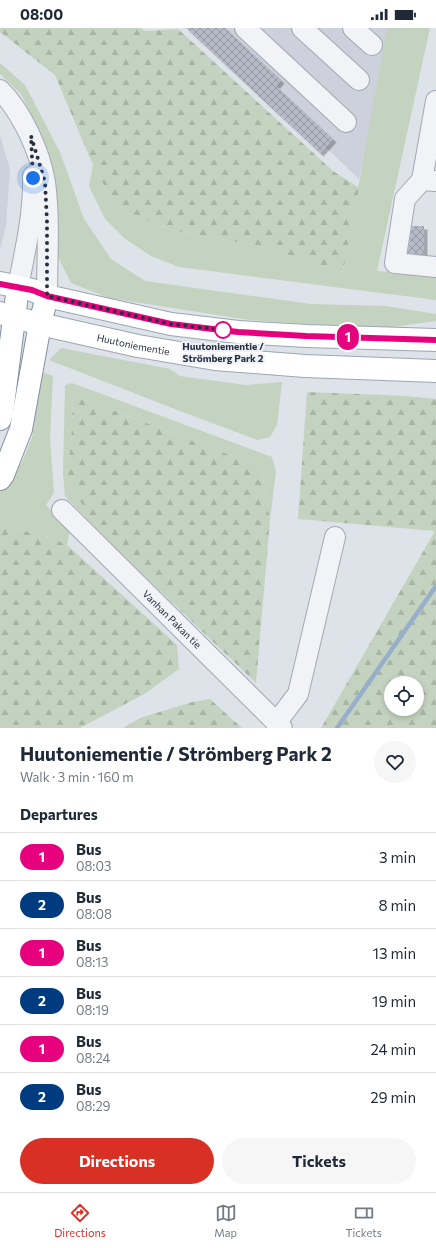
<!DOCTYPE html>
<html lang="en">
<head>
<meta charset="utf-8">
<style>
  :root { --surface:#fff; --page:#f6f6f7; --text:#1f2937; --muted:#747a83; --line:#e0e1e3; --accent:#d93025 }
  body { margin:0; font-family:Commissioner,sans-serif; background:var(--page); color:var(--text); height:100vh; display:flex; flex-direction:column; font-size:15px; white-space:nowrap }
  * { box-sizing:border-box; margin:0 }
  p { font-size:13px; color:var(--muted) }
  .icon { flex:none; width:22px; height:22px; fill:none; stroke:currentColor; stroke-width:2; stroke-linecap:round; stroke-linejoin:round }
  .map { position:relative; height:700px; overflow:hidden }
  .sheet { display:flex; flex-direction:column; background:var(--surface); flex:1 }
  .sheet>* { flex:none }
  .badge { padding:0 8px; border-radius:13px; font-size:14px; line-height:26px }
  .buttons { position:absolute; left:384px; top:648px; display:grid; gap:8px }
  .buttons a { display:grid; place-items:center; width:40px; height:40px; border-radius:50%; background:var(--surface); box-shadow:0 2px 6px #0003; font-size:20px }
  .you { position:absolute; width:20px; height:20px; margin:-10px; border:3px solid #fff; border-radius:50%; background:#1a73e8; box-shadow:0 0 0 6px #1a73e833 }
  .map>.badge { position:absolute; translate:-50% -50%; box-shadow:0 0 0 2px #fff }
  h2 { padding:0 20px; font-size:15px; line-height:36px }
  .round { display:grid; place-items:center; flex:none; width:42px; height:42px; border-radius:21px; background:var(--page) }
  .headline { display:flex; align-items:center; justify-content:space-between; height:68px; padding:0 20px }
  h1 { font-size:19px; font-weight:700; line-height:30px }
  .button { display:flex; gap:8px; margin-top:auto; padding:8px 20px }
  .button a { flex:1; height:46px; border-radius:24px; background:var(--accent); color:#fff; font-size:16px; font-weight:700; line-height:46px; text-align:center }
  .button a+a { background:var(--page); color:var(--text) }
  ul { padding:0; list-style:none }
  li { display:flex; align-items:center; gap:12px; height:48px; padding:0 20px; border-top:1px solid var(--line) }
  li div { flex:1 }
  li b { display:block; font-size:15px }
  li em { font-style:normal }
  li .badge { min-width:44px; font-weight:700; text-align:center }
  .status { display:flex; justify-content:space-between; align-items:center; height:28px; padding:0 20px; background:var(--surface); direction:ltr }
  .status svg { height:11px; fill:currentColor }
  .menu { display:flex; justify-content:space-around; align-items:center; height:56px; border-top:1px solid var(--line); background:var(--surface); font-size:11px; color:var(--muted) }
  .menu a { display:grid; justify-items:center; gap:2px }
  .menu .current { color:var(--accent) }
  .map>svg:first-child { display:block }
</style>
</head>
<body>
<div class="status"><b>08:00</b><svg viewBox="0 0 49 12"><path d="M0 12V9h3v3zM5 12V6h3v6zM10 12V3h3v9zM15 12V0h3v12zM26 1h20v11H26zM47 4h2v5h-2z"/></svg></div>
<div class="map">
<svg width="436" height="700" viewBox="0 0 436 700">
  <defs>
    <pattern id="forest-firs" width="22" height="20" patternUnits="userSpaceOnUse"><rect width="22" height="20" fill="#c4d3bf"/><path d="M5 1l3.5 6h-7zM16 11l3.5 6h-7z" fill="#a8b5a5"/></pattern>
    <pattern id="building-cross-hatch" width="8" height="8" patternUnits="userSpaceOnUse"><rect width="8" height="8" fill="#b5bbc6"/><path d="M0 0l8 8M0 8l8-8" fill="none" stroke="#9398a2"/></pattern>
    <filter id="shadow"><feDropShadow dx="3.5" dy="3.5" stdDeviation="0" flood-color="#0004"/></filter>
  </defs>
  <rect width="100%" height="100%" fill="#dee2e9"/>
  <!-- built -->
  <g fill="#ccd1db">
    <path d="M 201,0 L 393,0 L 359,151 Z"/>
    <path d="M 0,108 L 10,141 L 6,198 L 0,221 Z"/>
  </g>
  <!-- grass -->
  <g fill="#c4d3bf">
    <path d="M 387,0 L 430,0 L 377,243 L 436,247 L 436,272 L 179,239 L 151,228 L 124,210 L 105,191 L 89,158 L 93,137 L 117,181 L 172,202 L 253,217 L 343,244 Z"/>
    <path d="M 0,35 L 25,57 L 60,124 L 84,191 L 111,231 L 145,253 L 311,276 L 386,278 L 436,286 L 436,293 L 378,301 L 249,292 L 109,270 L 71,255 L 58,229 L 56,166 L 45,116 L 21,66 L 0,46 Z"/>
    <path d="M 61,320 L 170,341 L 180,348 L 246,357 L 282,354 L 277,397 L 270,409 L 257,412 L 180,383 L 49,332 Z"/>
    <path d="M 42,344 L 53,348 L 50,411 L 54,465 L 46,477 L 70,502 L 67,517 L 52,510 L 0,496 L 0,464 L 22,434 L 32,410 Z"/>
    <path d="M 72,355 L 272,429 L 276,443 L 270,492 L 261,439 L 73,367 L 71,417 L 66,453 L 106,511 L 65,468 L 63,445 L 65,357 Z"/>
  </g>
  <!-- forest -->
  <g fill="url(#forest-firs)" fill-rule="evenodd">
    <path d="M 0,0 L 141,0 L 145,3 L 178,1 L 333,143 L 359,160 L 343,244 L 253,217 L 172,202 L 117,181 L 93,137 L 55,47 L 0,4 Z"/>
    <path d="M 307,364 L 407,368 L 436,371 L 436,700 L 321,700 L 435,503 L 298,491 ZM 391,655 L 417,655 L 417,681 L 391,681 Z"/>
    <path d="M 73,367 L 261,439 L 270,492 L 256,655 L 106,511 L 66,453 L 71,417 Z"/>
    <path d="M 0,496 L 52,510 L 67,517 L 177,617 L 179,641 L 146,665 L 80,700 L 0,700 Z"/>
    <path d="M 210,671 L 242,700 L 123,700 L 140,690 L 192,674 Z"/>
  </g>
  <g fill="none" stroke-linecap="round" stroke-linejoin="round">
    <!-- stream -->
    <path stroke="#97afcb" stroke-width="4.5" d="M 337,700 L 436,558"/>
  </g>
  <!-- building -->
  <g fill="url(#building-cross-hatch)" filter="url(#shadow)">
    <path d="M 186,0 L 225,0 L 281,52 L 276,58 L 333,111 L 320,125 Z"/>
    <path d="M 412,198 L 424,198 L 424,226 L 408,225 Z"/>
  </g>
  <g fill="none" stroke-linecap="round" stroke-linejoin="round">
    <defs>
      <g id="minor">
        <path d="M 245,0 L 346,94"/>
        <path d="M 302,0 L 359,52"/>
        <path d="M 353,0 L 372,17"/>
        <path d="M 0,62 C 22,84 40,124 45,154 C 50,191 47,231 47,268"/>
        <path d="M 436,73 L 422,152 L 436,153"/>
        <path d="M 422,152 L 405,171 L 395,235 L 436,239"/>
        <path d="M 18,259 C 25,223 34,186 33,148"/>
        <path id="s1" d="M 62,482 L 282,700"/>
        <path d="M 276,695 L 298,666 L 335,509"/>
      </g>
      <g id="major">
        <path d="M 0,255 L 32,262 L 47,268 L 171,296 L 238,304 L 307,308 L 436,312"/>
        <path id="s2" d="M 0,285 L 40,296 L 138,318 L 215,331 L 305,338 L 436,343"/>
      </g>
      <g id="highway">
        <path d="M 0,391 L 2,385 L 18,259"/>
        <path d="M 0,451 L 3,447 L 21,401 L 40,296 L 47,268"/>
      </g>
    </defs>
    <!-- minor casing -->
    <use href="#minor" stroke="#a3a9b3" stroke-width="22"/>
    <!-- major casing -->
    <use href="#major" stroke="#9da6b5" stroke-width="24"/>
    <!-- highway casing -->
    <use href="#highway" stroke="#858fa0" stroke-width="24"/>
    <!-- minor -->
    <use href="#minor" stroke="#f1f3f7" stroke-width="20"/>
    <!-- major -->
    <use href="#major" stroke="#fff" stroke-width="22"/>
    <!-- highway -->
    <use href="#highway" stroke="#fff" stroke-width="22"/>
  </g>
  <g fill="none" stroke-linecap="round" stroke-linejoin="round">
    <defs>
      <path id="line" d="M 0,256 L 32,262 L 47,268 L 171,296 L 238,304 L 306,308 L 436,312"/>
    </defs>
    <!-- line casing -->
    <use href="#line" stroke="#fff" stroke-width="9"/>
    <!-- line -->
    <use href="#line" stroke="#e6007e" stroke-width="6"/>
    <!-- walk -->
    <path stroke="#272f41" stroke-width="4" stroke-dasharray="0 7.2" d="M 33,150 L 31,108 L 45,154 L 47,194 L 47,268 L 171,296 L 224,302 L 223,302"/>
  </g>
  <!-- markers -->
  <circle fill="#fff" stroke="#e6007e" stroke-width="2" cx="223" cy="302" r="8"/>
  <g text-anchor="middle" stroke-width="4" stroke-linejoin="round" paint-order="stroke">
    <!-- street labels -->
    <g font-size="10" fill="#272f41" stroke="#eef1f6">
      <text dy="4" stroke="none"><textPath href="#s2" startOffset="137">Huutoniementie</textPath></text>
      <text dy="4" stroke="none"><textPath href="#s1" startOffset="155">Vanhan Pakan tie</textPath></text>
    </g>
    <!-- stop labels -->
    <g font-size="10" font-weight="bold" fill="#272f41" stroke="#eef1f6">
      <text x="223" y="322">Huutoniementie /<tspan x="223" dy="12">Strömberg Park 2</tspan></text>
    </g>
  </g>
</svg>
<div class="buttons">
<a><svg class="icon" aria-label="locate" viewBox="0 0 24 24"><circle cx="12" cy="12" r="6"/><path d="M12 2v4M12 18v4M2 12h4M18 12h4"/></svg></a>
</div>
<div class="you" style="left:33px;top:150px"></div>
<b class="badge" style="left:348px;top:309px;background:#e6007e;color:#fff">1</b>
</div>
<section class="sheet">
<div class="headline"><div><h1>Huutoniementie / Strömberg Park 2</h1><p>Walk · 3 min · 160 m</p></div><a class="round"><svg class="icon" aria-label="heart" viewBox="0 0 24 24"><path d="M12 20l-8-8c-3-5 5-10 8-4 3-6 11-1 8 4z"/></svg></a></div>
<h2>Departures</h2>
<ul>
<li><span class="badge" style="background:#e6007e;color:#fff">1</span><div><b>Bus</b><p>08:03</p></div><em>3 min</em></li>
<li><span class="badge" style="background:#003b80;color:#fff">2</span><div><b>Bus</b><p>08:08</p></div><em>8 min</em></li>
<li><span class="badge" style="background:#e6007e;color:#fff">1</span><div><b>Bus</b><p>08:13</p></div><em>13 min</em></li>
<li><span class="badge" style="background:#003b80;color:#fff">2</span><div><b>Bus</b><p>08:19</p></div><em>19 min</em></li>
<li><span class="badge" style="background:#e6007e;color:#fff">1</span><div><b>Bus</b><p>08:24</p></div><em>24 min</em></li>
<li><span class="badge" style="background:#003b80;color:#fff">2</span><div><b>Bus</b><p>08:29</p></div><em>29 min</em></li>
</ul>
<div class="button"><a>Directions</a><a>Tickets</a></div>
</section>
<nav class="menu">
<a class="current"><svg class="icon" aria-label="directions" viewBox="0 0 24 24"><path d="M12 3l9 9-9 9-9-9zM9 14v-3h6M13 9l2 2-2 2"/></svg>Directions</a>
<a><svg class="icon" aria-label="map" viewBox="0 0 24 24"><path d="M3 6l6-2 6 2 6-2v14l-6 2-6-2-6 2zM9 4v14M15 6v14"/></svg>Map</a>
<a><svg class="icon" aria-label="tickets" viewBox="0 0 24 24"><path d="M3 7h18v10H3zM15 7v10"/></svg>Tickets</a>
</nav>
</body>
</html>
